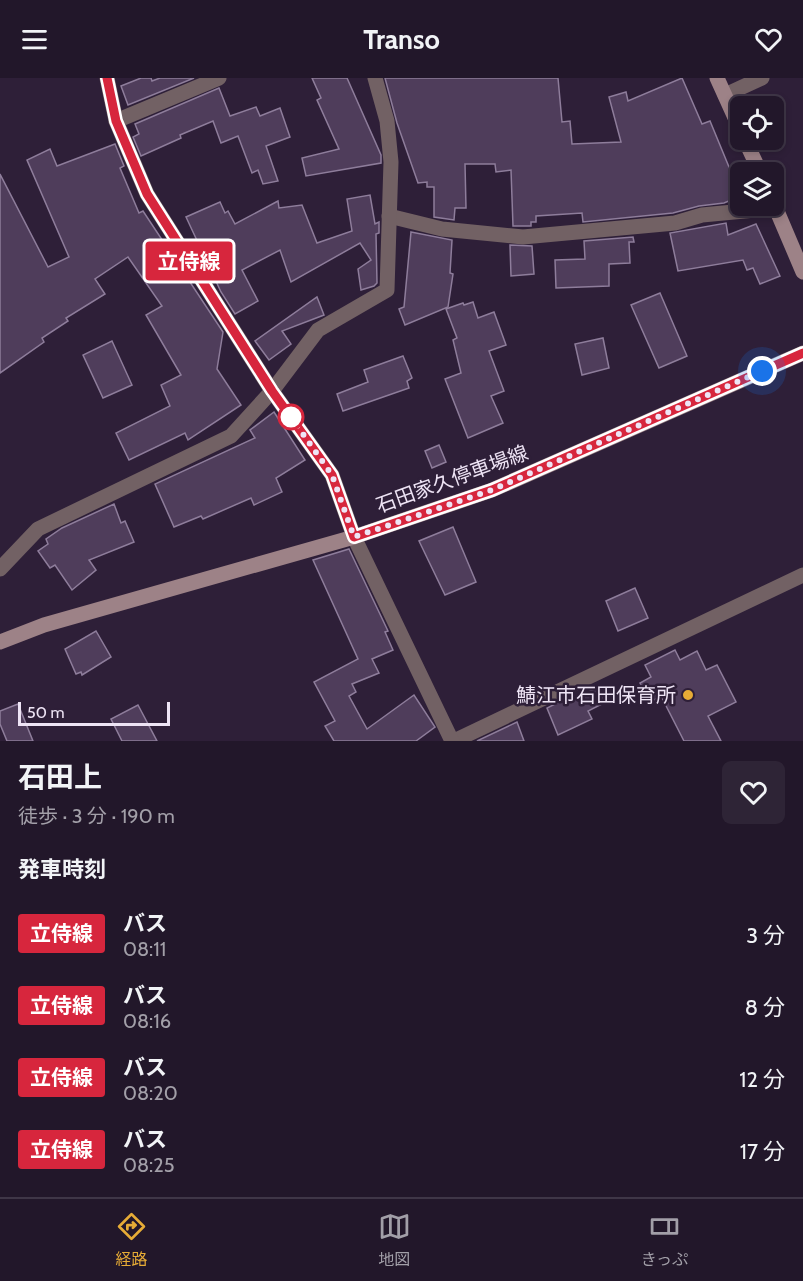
<!DOCTYPE html>
<html lang="ja">
<head>
<meta charset="utf-8">
<style>
  :root { --surface:#22172a; --page:#2e2436; --text:#f1f3f6; --muted:#a29fa8; --line:#3f3647; --accent:#e7ac36 }
  body { margin:0; font-family:Cabin,"Noto Sans JP",sans-serif; background:var(--page); color:var(--text); height:100vh; display:flex; flex-direction:column; font-size:22px; white-space:nowrap }
  * { box-sizing:border-box; margin:0 }
  p { font-size:20px; color:var(--muted) }
  .icon { flex:none; width:33px; height:33px; fill:none; stroke:currentColor; stroke-width:2; stroke-linecap:round; stroke-linejoin:round }
  .map { position:relative; height:663px; overflow:hidden }
  .side { display:flex; flex-direction:column; background:var(--surface); flex:1 }
  .side>* { flex:none }
  .badge { padding:0 12px; border-radius:4px; font-size:21px; line-height:39px }
  .buttons { position:absolute; left:730px; top:18px; display:grid; gap:12px }
  .buttons a { display:grid; place-items:center; width:54px; height:54px; border-radius:9px; background:var(--surface); box-shadow:0 3px 9px #0003,0 0 0 2px var(--line); font-size:30px }
  .scale { position:absolute; left:18px; bottom:15px; width:152px; box-sizing:border-box; padding-left:6px; border:3px solid #eee4f5; border-top:0; font-size:16px; line-height:21px; white-space:nowrap; color:#eee4f5; -webkit-text-stroke:4px #2e1f38; paint-order:stroke }
  .you { position:absolute; width:30px; height:30px; margin:-15px; border:4px solid #fff; border-radius:50%; background:#1a73e8; box-shadow:0 0 0 9px #1a73e833 }
  .map>.badge { position:absolute; translate:-50% -50%; box-shadow:0 0 0 3px #fff }
  h2 { padding:0 18px; font-size:22px; line-height:54px }
  .round { display:grid; place-items:center; flex:none; width:63px; height:63px; border-radius:9px; background:var(--page) }
  .headline { display:flex; align-items:center; justify-content:space-between; height:102px; padding:0 18px }
  h1 { font-size:28px; font-weight:700; line-height:45px }
  ul { padding:0; list-style:none }
  li { display:flex; align-items:center; gap:18px; height:72px; padding:0 18px }
  li div { flex:1 }
  li b { display:block; font-size:22px }
  li em { font-style:normal }
  li .badge { min-width:66px; font-weight:700; text-align:center }
  header { display:flex; justify-content:space-between; align-items:center; height:78px; padding:0 18px; background:var(--surface); font-size:27px; font-weight:700 }
  .tabs { display:flex; justify-content:space-around; align-items:center; height:84px; border-top:2px solid var(--line); background:var(--surface); font-size:16px; color:var(--muted) }
  .tabs a { display:grid; justify-items:center; gap:3px }
  .tabs .selected { color:var(--accent) }
  .map>svg:first-child { display:block }
</style>
</head>
<body>
<header><svg class="icon" aria-label="menu" viewBox="0 0 24 24"><path d="M4 6h16M4 12h16M4 18h16"/></svg>Transo<svg class="icon" aria-label="heart" viewBox="0 0 24 24"><path d="M12 20l-8-8c-3-5 5-10 8-4 3-6 11-1 8 4z"/></svg></header>
<div class="map">
<svg width="803" height="663" viewBox="0 0 803 663">
  <rect width="100%" height="100%" fill="#2e1f38"/>
  <!-- building -->
  <g fill="#4f3d5b" stroke="#8e7d9b" stroke-width="1.5">
    <path d="M 141,0 L 151,0 L 152,3 L 160,0 L 194,0 L 128,27 L 121,8 Z"/>
    <path d="M 312,0 L 347,0 L 381,77 L 381,85 L 306,98 L 302,80 L 339,71 L 317,22 L 321,20 Z"/>
    <path d="M 385,0 L 558,0 L 562,44 L 570,43 L 572,66 L 621,64 L 609,19 L 626,14 L 628,23 L 682,0 L 702,46 L 710,43 L 741,118 L 724,125 L 699,128 L 673,135 L 583,144 L 582,135 L 536,138 L 536,144 L 531,144 L 531,148 L 513,148 L 511,92 L 496,94 L 495,86 L 465,86 L 466,130 L 455,130 L 454,142 L 434,139 L 434,109 L 427,109 L 427,104 L 418,105 L 397,45 Z"/>
    <path d="M 219,10 L 230,38 L 256,29 L 260,38 L 280,30 L 290,59 L 266,68 L 278,103 L 263,106 L 258,92 L 252,95 L 238,58 L 221,65 L 213,43 L 180,57 L 181,60 L 141,78 L 133,59 L 139,56 L 135,46 Z"/>
    <path d="M 115,66 L 124,88 L 120,90 L 139,135 L 143,133 L 223,254 L 217,291 L 241,327 L 188,362 L 185,355 L 129,382 L 116,355 L 170,328 L 161,307 L 181,297 L 146,237 L 162,228 L 128,179 L 95,201 L 105,216 L 66,240 L 68,243 L 42,260 L 44,264 L 0,295 L 0,96 L 48,189 L 69,179 L 27,82 L 50,71 L 57,88 Z"/>
    <path d="M 370,117 L 375,146 L 379,144 L 379,155 L 376,156 L 377,205 L 374,208 L 361,212 L 358,191 L 371,182 L 360,165 L 291,204 L 280,172 L 242,192 L 258,223 L 235,236 L 221,214 L 186,139 L 220,124 L 225,135 L 228,133 L 235,146 L 278,123 L 279,130 L 302,127 L 317,165 L 352,153 L 347,121 Z"/>
    <path d="M 726,145 L 728,157 L 756,146 L 780,198 L 760,206 L 753,190 L 747,192 L 743,182 L 678,193 L 670,155 Z"/>
    <path d="M 411,154 L 452,162 L 450,195 L 453,196 L 448,229 L 405,247 L 399,231 L 404,229 Z"/>
    <path d="M 633,159 L 634,164 L 629,164 L 630,185 L 609,186 L 609,208 L 556,210 L 555,182 L 585,181 L 584,163 Z"/>
    <path d="M 510,167 L 532,168 L 534,196 L 511,198 Z"/>
    <path d="M 660,215 L 687,278 L 659,290 L 631,227 Z"/>
    <path d="M 317,219 L 324,237 L 282,253 L 291,266 L 269,282 L 255,263 Z"/>
    <path d="M 473,224 L 478,240 L 494,234 L 506,267 L 489,273 L 504,313 L 491,318 L 503,345 L 468,360 L 445,301 L 461,295 L 453,262 L 457,260 L 446,231 L 463,225 L 464,227 Z"/>
    <path d="M 603,260 L 609,290 L 582,297 L 575,266 Z"/>
    <path d="M 112,263 L 132,307 L 103,320 L 83,277 Z"/>
    <path d="M 403,278 L 412,300 L 407,303 L 409,310 L 343,333 L 337,316 L 368,304 L 364,292 Z"/>
    <path d="M 274,334 L 305,382 L 276,400 L 282,414 L 254,427 L 251,420 L 203,441 L 201,438 L 174,449 L 155,406 L 255,360 L 250,352 Z"/>
    <path d="M 439,367 L 446,384 L 432,390 L 425,373 Z"/>
    <path d="M 114,426 L 121,445 L 125,443 L 134,464 L 89,482 L 96,492 L 72,512 L 55,487 L 50,490 L 38,473 L 48,466 L 46,461 L 62,450 Z"/>
    <path d="M 453,449 L 476,504 L 445,517 L 419,463 Z"/>
    <path d="M 349,471 L 388,553 L 385,554 L 393,572 L 372,581 L 379,595 L 352,606 L 356,614 L 349,618 L 367,651 L 414,617 L 435,649 L 416,663 L 334,663 L 325,648 L 335,643 L 314,604 L 358,581 L 313,482 Z"/>
    <path d="M 635,510 L 648,540 L 618,553 L 606,523 Z"/>
    <path d="M 96,553 L 111,579 L 82,597 L 81,594 L 76,596 L 65,571 Z"/>
    <path d="M 675,572 L 680,582 L 697,573 L 706,592 L 717,587 L 736,624 L 708,638 L 721,663 L 684,663 L 661,618 L 650,624 L 640,605 L 651,599 L 645,587 Z"/>
    <path d="M 598,609 L 606,624 L 588,633 L 592,641 L 558,657 L 547,630 L 567,620 L 569,624 Z"/>
    <path d="M 18,626 L 33,663 L 7,663 L 0,646 L 0,633 Z"/>
    <path d="M 138,627 L 157,663 L 122,663 L 111,641 Z"/>
    <path d="M 517,644 L 524,663 L 477,663 Z"/>
  </g>
  <g fill="none" stroke-linecap="round" stroke-linejoin="round">
    <!-- minor -->
    <g stroke="#726164" stroke-width="15">
      <path d="M 725,17 L 762,0"/>
      <path d="M 116,43 L 219,0"/>
      <path d="M 389,138 L 442,151 L 523,159 L 675,145 L 702,137 L 776,130"/>
      <path d="M 0,491 L 38,451 L 231,358 L 272,313 L 318,252 L 387,212 L 391,84 L 387,43 L 375,0"/>
      <path d="M 454,663 L 803,497"/>
    </g>
    <!-- tertiary -->
    <path stroke="#726164" stroke-width="15" d="M 107,0 L 116,43 L 147,116 L 272,313 L 332,397 L 354,459 L 452,663"/>
    <!-- secondary -->
    <g stroke="#9d8287" stroke-width="15">
      <path d="M 717,0 L 741,53"/>
      <path d="M 745,62 L 760,94"/>
      <path d="M 774,126 L 803,194"/>
      <path d="M 0,564 L 44,547 L 354,459 L 492,412 L 803,275"/>
    </g>
  </g>
  <g fill="none" stroke-linecap="round" stroke-linejoin="round">
    <defs>
      <path id="line" d="M 107,0 L 116,43 L 147,116 L 272,313 L 332,397 L 354,459 L 492,412 L 803,275"/>
    </defs>
    <!-- line casing -->
    <use href="#line" stroke="#fff" stroke-width="14"/>
    <!-- line -->
    <use href="#line" stroke="#d7263d" stroke-width="9"/>
    <!-- walk -->
    <path stroke="#eee4f5" stroke-width="6" stroke-dasharray="0 10.8" d="M 291,339 L 332,397 L 354,459 L 492,412 L 762,293"/>
  </g>
  <!-- markers -->
  <circle fill="#fff" stroke="#d7263d" stroke-width="3" cx="291" cy="339" r="12"/>
  <circle fill="#e7ac36" stroke="#2e1f38" stroke-width="2" cx="688" cy="617" r="6"/>
  <g text-anchor="middle" stroke-width="5" stroke-linejoin="round" paint-order="stroke">
    <!-- street labels -->
    <g font-size="20" fill="#eee4f5" stroke="#2e1f38">
      <text transform="translate(452 401) rotate(-20)" y="7">石田家久停車場線</text>
    </g>
    <!-- poi labels -->
    <g font-size="20" fill="#eee4f5" stroke="#2e1f38" text-anchor="end">
      <text x="676" y="624">鯖江市石田保育所</text>
    </g>
  </g>
</svg>
<div class="buttons">
<a><svg class="icon" aria-label="locate" viewBox="0 0 24 24"><circle cx="12" cy="12" r="6"/><path d="M12 2v4M12 18v4M2 12h4M18 12h4"/></svg></a>
<a><svg class="icon" aria-label="layers" viewBox="0 0 24 24"><path d="M12 4l9 5-9 5-9-5zM3 14l9 5 9-5"/></svg></a>
</div>
<div class="scale">50 m</div>
<div class="you" style="left:762px;top:293px"></div>
<b class="badge" style="left:189px;top:183px;background:#d7263d;color:#fff">立侍線</b>
</div>
<section class="side">
<div class="headline"><div><h1>石田上</h1><p>徒歩 · 3 分 · 190 m</p></div><a class="round"><svg class="icon" aria-label="heart" viewBox="0 0 24 24"><path d="M12 20l-8-8c-3-5 5-10 8-4 3-6 11-1 8 4z"/></svg></a></div>
<h2>発車時刻</h2>
<ul>
<li><span class="badge" style="background:#d7263d;color:#fff">立侍線</span><div><b>バス</b><p>08:11</p></div><em>3 分</em></li>
<li><span class="badge" style="background:#d7263d;color:#fff">立侍線</span><div><b>バス</b><p>08:16</p></div><em>8 分</em></li>
<li><span class="badge" style="background:#d7263d;color:#fff">立侍線</span><div><b>バス</b><p>08:20</p></div><em>12 分</em></li>
<li><span class="badge" style="background:#d7263d;color:#fff">立侍線</span><div><b>バス</b><p>08:25</p></div><em>17 分</em></li>
</ul>
</section>
<nav class="tabs">
<a class="selected"><svg class="icon" aria-label="directions" viewBox="0 0 24 24"><path d="M12 3l9 9-9 9-9-9zM9 14v-3h6M13 9l2 2-2 2"/></svg>経路</a>
<a><svg class="icon" aria-label="map" viewBox="0 0 24 24"><path d="M3 6l6-2 6 2 6-2v14l-6 2-6-2-6 2zM9 4v14M15 6v14"/></svg>地図</a>
<a><svg class="icon" aria-label="tickets" viewBox="0 0 24 24"><path d="M3 7h18v10H3zM15 7v10"/></svg>きっぷ</a>
</nav>
</body>
</html>
